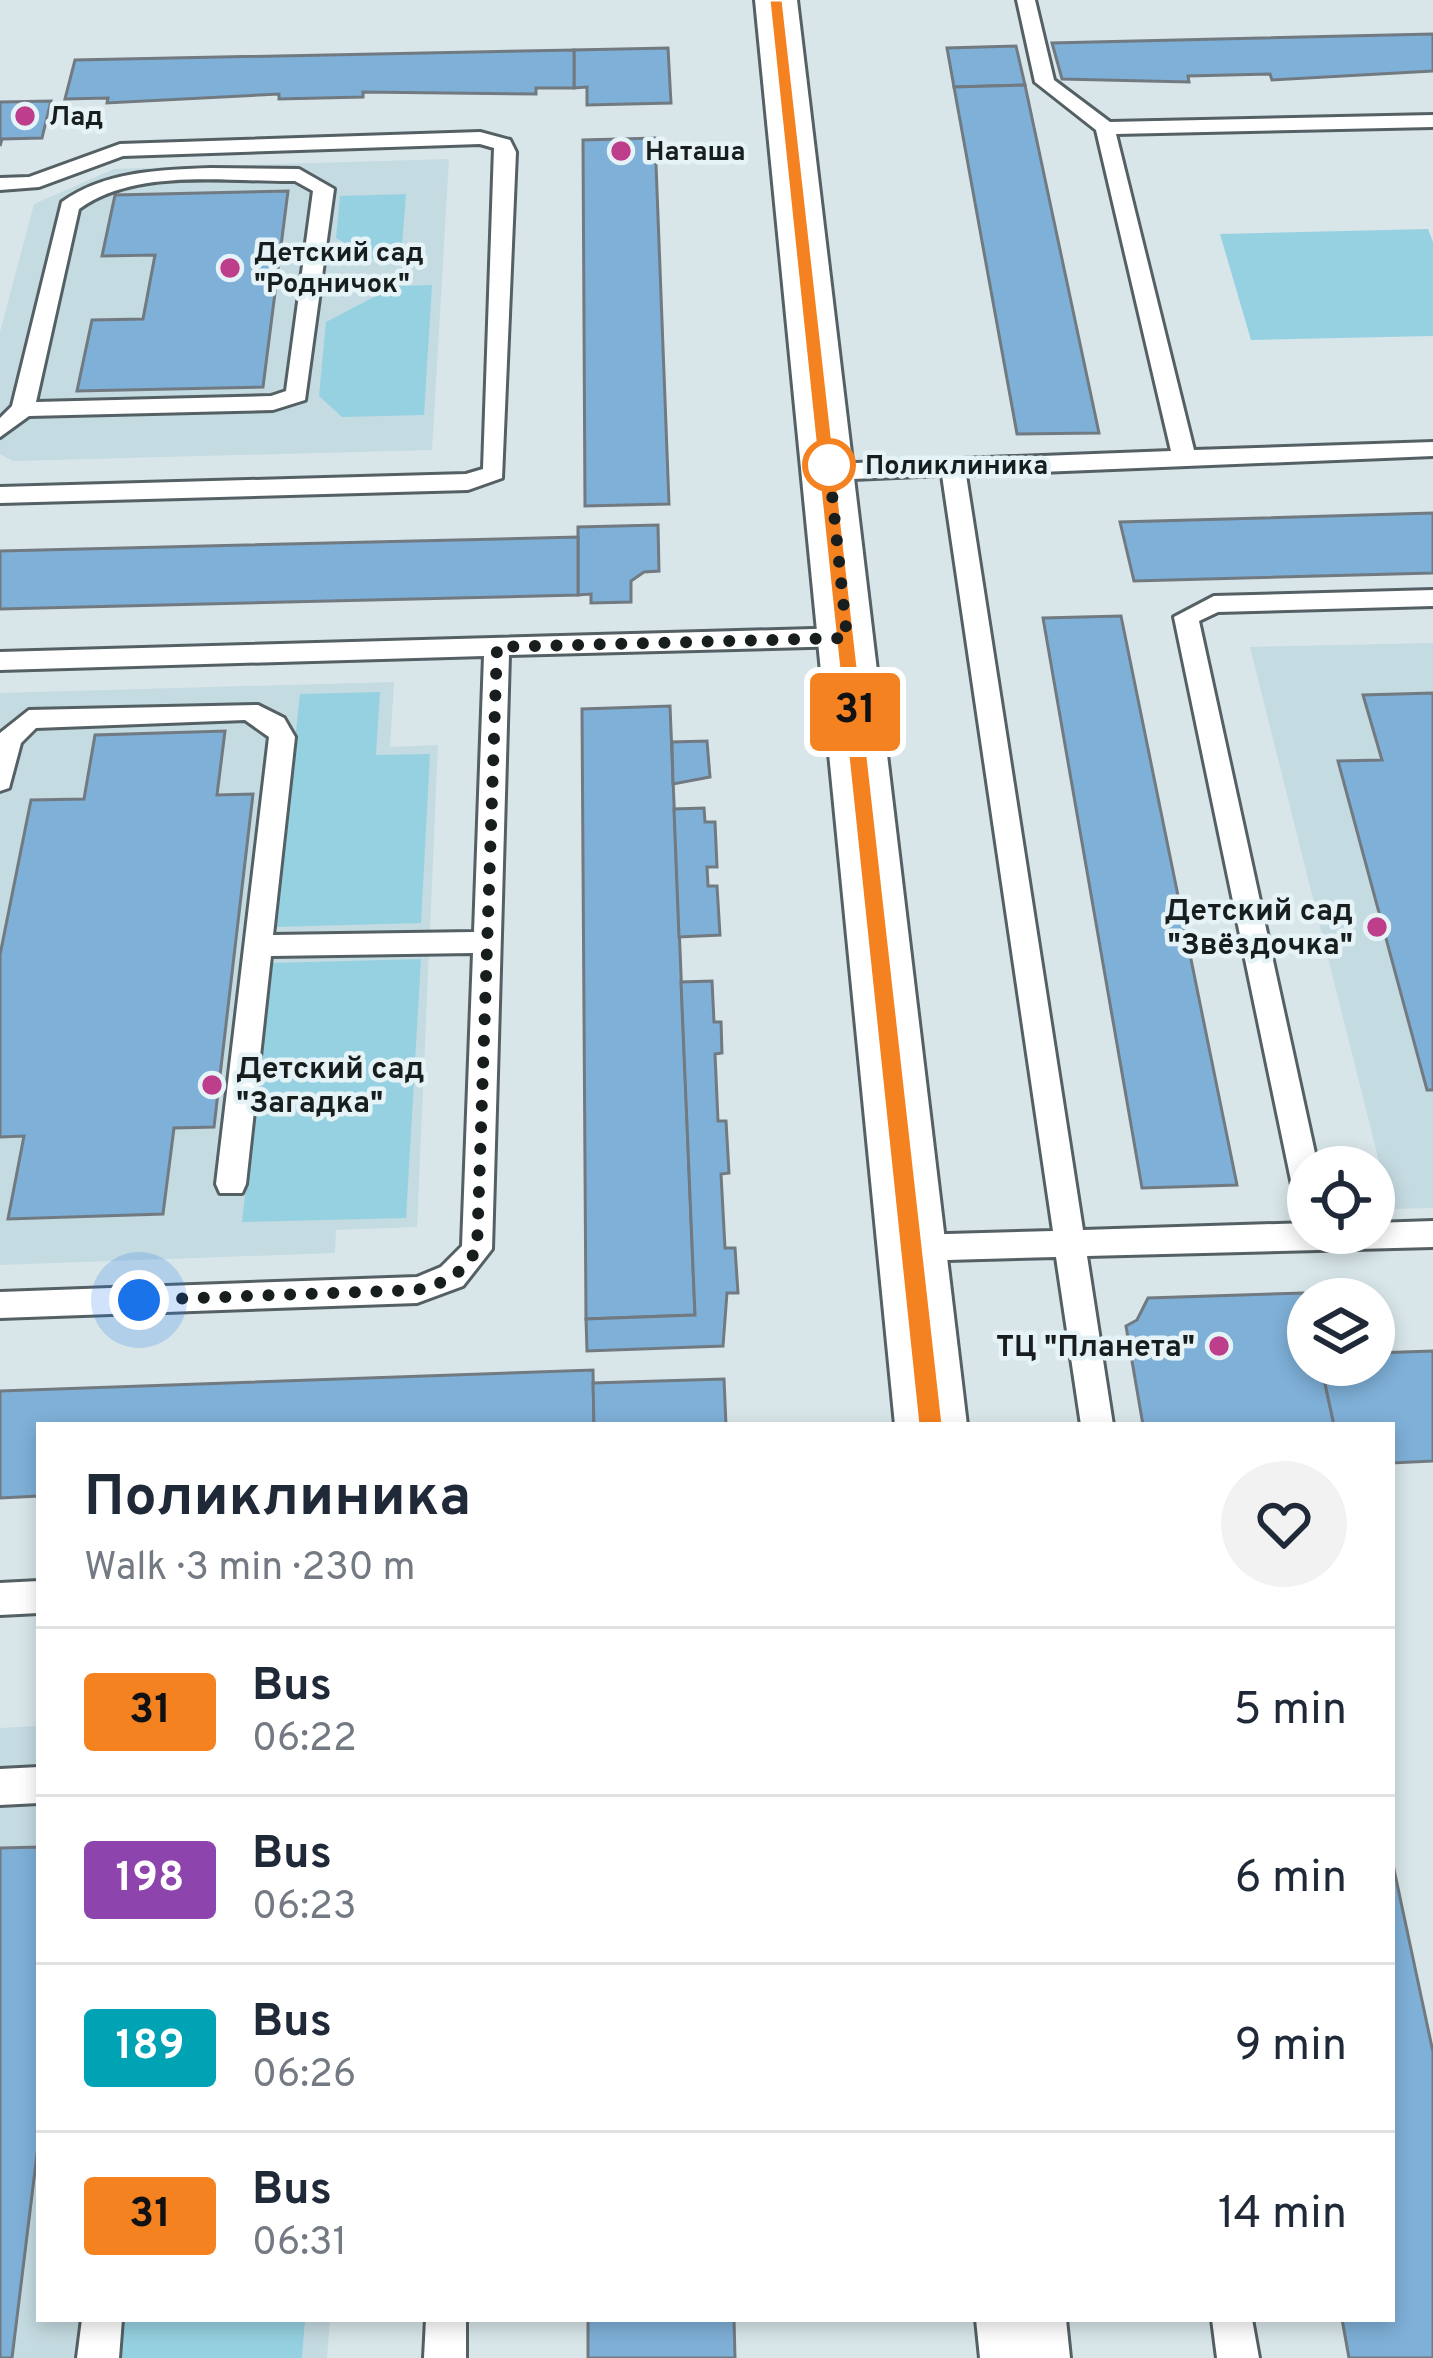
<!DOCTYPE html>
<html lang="en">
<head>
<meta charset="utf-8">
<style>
  :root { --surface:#fff; --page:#f2f2f3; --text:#1f2937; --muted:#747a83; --line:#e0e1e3 }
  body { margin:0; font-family:Overpass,sans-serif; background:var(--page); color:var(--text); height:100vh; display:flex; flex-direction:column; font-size:45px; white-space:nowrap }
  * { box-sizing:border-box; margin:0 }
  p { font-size:39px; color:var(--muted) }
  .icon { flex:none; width:66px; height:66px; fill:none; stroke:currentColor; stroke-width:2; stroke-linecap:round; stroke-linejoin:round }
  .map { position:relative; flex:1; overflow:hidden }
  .panel { position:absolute; left:36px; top:1422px; width:1359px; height:900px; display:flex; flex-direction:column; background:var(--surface); border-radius:0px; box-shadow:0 6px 18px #0003 }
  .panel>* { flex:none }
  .badge { padding:0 24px; border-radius:9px; font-size:42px; line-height:78px }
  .fabs { position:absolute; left:1287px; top:1146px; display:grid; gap:24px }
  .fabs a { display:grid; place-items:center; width:108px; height:108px; border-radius:50%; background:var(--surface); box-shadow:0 6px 18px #0003; font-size:60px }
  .you { position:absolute; width:60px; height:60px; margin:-30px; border:9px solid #fff; border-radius:50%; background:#1a73e8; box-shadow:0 0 0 18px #1a73e833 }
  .map>.badge { position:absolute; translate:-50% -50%; box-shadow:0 0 0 6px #fff }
  .round { display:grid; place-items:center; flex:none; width:126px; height:126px; border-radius:63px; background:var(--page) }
  .head { display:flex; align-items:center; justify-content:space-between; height:204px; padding:0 48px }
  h1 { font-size:57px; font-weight:700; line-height:90px }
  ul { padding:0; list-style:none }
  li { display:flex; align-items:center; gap:36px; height:168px; padding:0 48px; border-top:3px solid var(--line) }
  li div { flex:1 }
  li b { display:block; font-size:45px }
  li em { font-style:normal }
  li .badge { min-width:132px; font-weight:700; text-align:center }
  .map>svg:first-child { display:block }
</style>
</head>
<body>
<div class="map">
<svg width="1433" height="2358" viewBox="0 0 1433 2358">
  <rect width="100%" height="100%" fill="#d8e6ea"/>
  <!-- built -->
  <g fill="#c4dbe1">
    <path d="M 449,159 L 432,450 L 13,461 L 0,454 L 0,332 L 34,204 L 114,169 Z"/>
    <path d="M 1433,643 L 1433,1208 L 1391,1209 L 1250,647 Z"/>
    <path d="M 394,682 L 390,747 L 438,745 L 417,1227 L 336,1230 L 335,1253 L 0,1265 L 0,693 Z"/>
    <path d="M 39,1726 L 39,2319 L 330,2319 L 327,2358 L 0,2358 L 0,1728 Z"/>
  </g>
  <!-- green -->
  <g fill="#96d1e1">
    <path d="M 406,194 L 401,259 L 375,260 L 336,238 L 340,196 Z"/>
    <path d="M 1428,229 L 1433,242 L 1433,336 L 1251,340 L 1220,234 Z"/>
    <path d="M 432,285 L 424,415 L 342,417 L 319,396 L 326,322 L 395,286 Z"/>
    <path d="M 380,692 L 376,755 L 430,754 L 421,923 L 275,927 L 300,694 Z"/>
    <path d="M 421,959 L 406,1218 L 242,1222 L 271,963 Z"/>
    <path d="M 125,2319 L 305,2319 L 302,2358 L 120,2358 Z"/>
  </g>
  <!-- building -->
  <g fill="#7fb0d8" stroke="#717a81" stroke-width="3">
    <path d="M 1433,34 L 1433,71 L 1272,80 L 1270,74 L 1188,76 L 1189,82 L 1062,79 L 1052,43 Z"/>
    <path d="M 1016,46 L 1025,85 L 954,87 L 947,48 Z"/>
    <path d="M 668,48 L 671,103 L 587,105 L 587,87 L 574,88 L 574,50 Z"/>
    <path d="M 574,50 L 574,88 L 536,88 L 536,94 L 363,92 L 363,97 L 279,99 L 279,94 L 107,103 L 108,98 L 65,99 L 75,60 Z"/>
    <path d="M 1025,85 L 1099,433 L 1017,434 L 954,87 Z"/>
    <path d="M 51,101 L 42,138 L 2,139 L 0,146 L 0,102 Z"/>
    <path d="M 655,138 L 669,504 L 585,506 L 583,140 Z"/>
    <path d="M 288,191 L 263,387 L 77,391 L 92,320 L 143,319 L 155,255 L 102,256 L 115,195 Z"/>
    <path d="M 1433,513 L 1433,573 L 1134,581 L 1120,522 Z"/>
    <path d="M 658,525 L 659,571 L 644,572 L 631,581 L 631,602 L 591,603 L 591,594 L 578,595 L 578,527 Z"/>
    <path d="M 578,537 L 578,595 L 0,609 L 0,551 Z"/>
    <path d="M 1121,616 L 1237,1185 L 1142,1188 L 1043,618 Z"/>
    <path d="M 1433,693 L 1433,1090 L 1427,1090 L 1338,761 L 1382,760 L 1363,695 Z"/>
    <path d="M 670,706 L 695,1315 L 586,1319 L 582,709 Z"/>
    <path d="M 225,731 L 217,795 L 253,794 L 214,1127 L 174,1128 L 163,1214 L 8,1219 L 24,1136 L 0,1137 L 0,955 L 31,800 L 84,799 L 95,735 Z"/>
    <path d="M 707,741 L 710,777 L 673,784 L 672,742 Z"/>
    <path d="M 704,808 L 705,822 L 715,822 L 717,867 L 707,867 L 708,886 L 717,886 L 720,935 L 679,937 L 674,809 Z"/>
    <path d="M 712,981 L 714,1022 L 721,1022 L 722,1053 L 715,1054 L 718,1121 L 726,1121 L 729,1173 L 721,1174 L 725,1248 L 735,1248 L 738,1293 L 727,1293 L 723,1346 L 587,1351 L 586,1319 L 695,1315 L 681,982 Z"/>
    <path d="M 1303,1293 L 1308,1365 L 1321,1365 L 1334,1425 L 1143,1425 L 1126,1326 L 1137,1320 L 1148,1298 Z"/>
    <path d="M 1433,1351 L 1433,1461 L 1392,1463 L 1392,1425 L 1334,1425 L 1321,1365 L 1374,1365 L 1374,1353 Z"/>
    <path d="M 593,1370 L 594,1425 L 39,1425 L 39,1496 L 0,1498 L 0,1391 Z"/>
    <path d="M 724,1379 L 726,1425 L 594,1425 L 593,1383 Z"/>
    <path d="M 39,1847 L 39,2138 L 12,2358 L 0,2358 L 0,1848 Z"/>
    <path d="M 1392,1860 L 1433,2052 L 1433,2358 L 1349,2358 L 1342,2319 L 1392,2319 Z"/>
    <path d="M 588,2319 L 734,2319 L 735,2358 L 588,2358 Z"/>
  </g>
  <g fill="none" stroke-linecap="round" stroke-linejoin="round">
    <defs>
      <g id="lane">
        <path d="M 1017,0 L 1035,0 L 1054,80 L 1110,122 L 1433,115 L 1433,127 L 1116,134 L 1194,450 L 1433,442 L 1433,456 L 966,475 L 1083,1230 L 1308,1223 L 1308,1233 L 1374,1233 L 1374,1223 L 1433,1221 L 1433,1247 L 1087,1256 L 1113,1425 L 1081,1425 L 1056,1257 L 912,1261 L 901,1257 L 897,1248 L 901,1239 L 912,1235 L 1053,1231 L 942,475 L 830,480 L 818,472 L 830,464 L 1171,451 L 1096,130 L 1035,82 Z"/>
        <path d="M 480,132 L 510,140 L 516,152 L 502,478 L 468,490 L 0,503 L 0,487 L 466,474 L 483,469 L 494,148 L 480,144 L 123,156 L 39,187 L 0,190 L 0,178 L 29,177 L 120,144 Z"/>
        <path d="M 211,168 L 299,169 L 334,189 L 305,400 L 273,410 L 29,416 L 0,437 L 0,418 L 12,406 L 62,202 C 105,171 159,170 211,168 ZM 295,181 L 313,191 L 286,391 L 271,396 L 36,402 L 79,209 C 137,167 227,182 295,181 Z"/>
        <path d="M 1433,590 L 1433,606 L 1218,612 L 1199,621 L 1318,1167 L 1308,1167 L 1308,1203 L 1297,1199 L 1293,1190 L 1174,617 L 1214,596 Z"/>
        <path d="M 847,628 L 859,637 L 847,646 L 509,655 L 492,1249 L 463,1286 L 417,1303 L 0,1318 L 0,1292 L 417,1277 L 441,1267 L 462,1246 L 473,953 L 271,956 L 246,1184 L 242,1193 L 220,1193 L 216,1184 L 269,737 L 245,720 L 36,728 L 21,743 L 9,788 L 0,791 L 0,733 L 29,710 L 258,705 L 284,718 L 295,737 L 273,935 L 474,932 L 484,656 L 0,670 L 0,652 Z"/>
        <path d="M 39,1581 L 39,1613 L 0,1615 L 0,1583 Z"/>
        <path d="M 39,1767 L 39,1803 L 0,1805 L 0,1769 Z"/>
        <path d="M 82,2319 L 122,2319 L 119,2358 L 77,2358 Z"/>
        <path d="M 426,2319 L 466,2319 L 466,2358 L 424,2358 Z"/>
        <path d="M 1212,2319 L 1252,2319 L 1259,2358 L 1217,2358 Z"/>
      </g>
      <g id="secondary">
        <path d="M 755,0 L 797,0 L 967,1425 L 895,1425 Z"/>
        <path d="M 976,2319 L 1066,2319 L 1070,2358 L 980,2358 Z"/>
      </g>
    </defs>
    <!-- lane casing -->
    <use href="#lane" stroke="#546064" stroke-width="6"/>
    <!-- secondary casing -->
    <use href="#secondary" stroke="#546064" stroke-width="6"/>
    <!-- lane -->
    <use href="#lane" fill="#fff" fill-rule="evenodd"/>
    <!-- secondary -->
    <use href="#secondary" fill="#fff" fill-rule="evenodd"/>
  </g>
  <!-- line -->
  <path fill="#f58220" stroke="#fff" stroke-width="3" d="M 769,0 L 783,0 L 943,1425 L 931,1436 L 918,1425 Z"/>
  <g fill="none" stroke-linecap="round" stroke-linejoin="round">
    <!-- walk -->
    <path stroke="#181d1e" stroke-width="12" stroke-dasharray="0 21.6" d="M 139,1300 L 417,1290 C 446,1283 461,1275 477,1249 L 497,647 L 847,638 L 829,465"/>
  </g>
  <!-- markers -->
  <g fill="#bd3e8b" stroke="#e5f3f7" stroke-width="4.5">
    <circle cx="25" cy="116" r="12"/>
    <circle cx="621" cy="151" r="12"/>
    <circle cx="230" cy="268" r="12"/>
    <circle cx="1377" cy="927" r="12"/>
    <circle cx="212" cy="1085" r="12"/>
    <circle cx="1219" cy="1346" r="12"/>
  </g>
  <circle fill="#fff" stroke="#f58220" stroke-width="6" cx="829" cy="465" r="24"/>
  <g text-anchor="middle" stroke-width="9" stroke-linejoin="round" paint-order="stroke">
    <!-- far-poi labels -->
    <g font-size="27" font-weight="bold" fill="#181d1e" stroke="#e5f3f7" text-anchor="start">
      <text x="49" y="125">Лад</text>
      <text x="645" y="160">Наташа</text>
      <text x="254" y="261">Детский сад<tspan x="254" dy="31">"Родничок"</tspan></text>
    </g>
    <!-- far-stop labels -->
    <g font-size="27" font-weight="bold" fill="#181d1e" stroke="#e5f3f7" text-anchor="start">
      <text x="865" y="474">Поликлиника</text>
    </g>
    <!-- poi labels -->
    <g font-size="30" font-weight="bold" fill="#181d1e" stroke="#e5f3f7" text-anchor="end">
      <text x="1353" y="920">Детский сад<tspan x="1353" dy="34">"Звёздочка"</tspan></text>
      <text x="236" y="1078" text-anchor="start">Детский сад<tspan x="236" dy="34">"Загадка"</tspan></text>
      <text x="1195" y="1356">ТЦ "Планета"</text>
    </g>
  </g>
</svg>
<div class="fabs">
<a><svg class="icon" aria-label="locate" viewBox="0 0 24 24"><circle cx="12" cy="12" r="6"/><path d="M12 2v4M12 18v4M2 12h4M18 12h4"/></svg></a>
<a><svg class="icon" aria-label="layers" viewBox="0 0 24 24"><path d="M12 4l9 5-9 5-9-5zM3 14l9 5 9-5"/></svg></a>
</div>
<div class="you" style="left:139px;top:1300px"></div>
<b class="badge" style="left:855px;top:712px;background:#f58220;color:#111">31</b>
<section class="panel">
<div class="head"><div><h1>Поликлиника</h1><p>Walk · 3 min · 230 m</p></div><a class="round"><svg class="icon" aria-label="heart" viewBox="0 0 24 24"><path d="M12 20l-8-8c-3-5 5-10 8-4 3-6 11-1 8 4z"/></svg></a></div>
<ul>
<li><span class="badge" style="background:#f58220;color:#111">31</span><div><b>Bus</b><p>06:22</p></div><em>5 min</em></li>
<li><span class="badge" style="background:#8e44ad;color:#fff">198</span><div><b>Bus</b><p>06:23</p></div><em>6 min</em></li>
<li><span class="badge" style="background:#00a3b4;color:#fff">189</span><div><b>Bus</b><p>06:26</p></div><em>9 min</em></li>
<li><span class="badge" style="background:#f58220;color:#111">31</span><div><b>Bus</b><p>06:31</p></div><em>14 min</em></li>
</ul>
</section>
</div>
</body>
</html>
